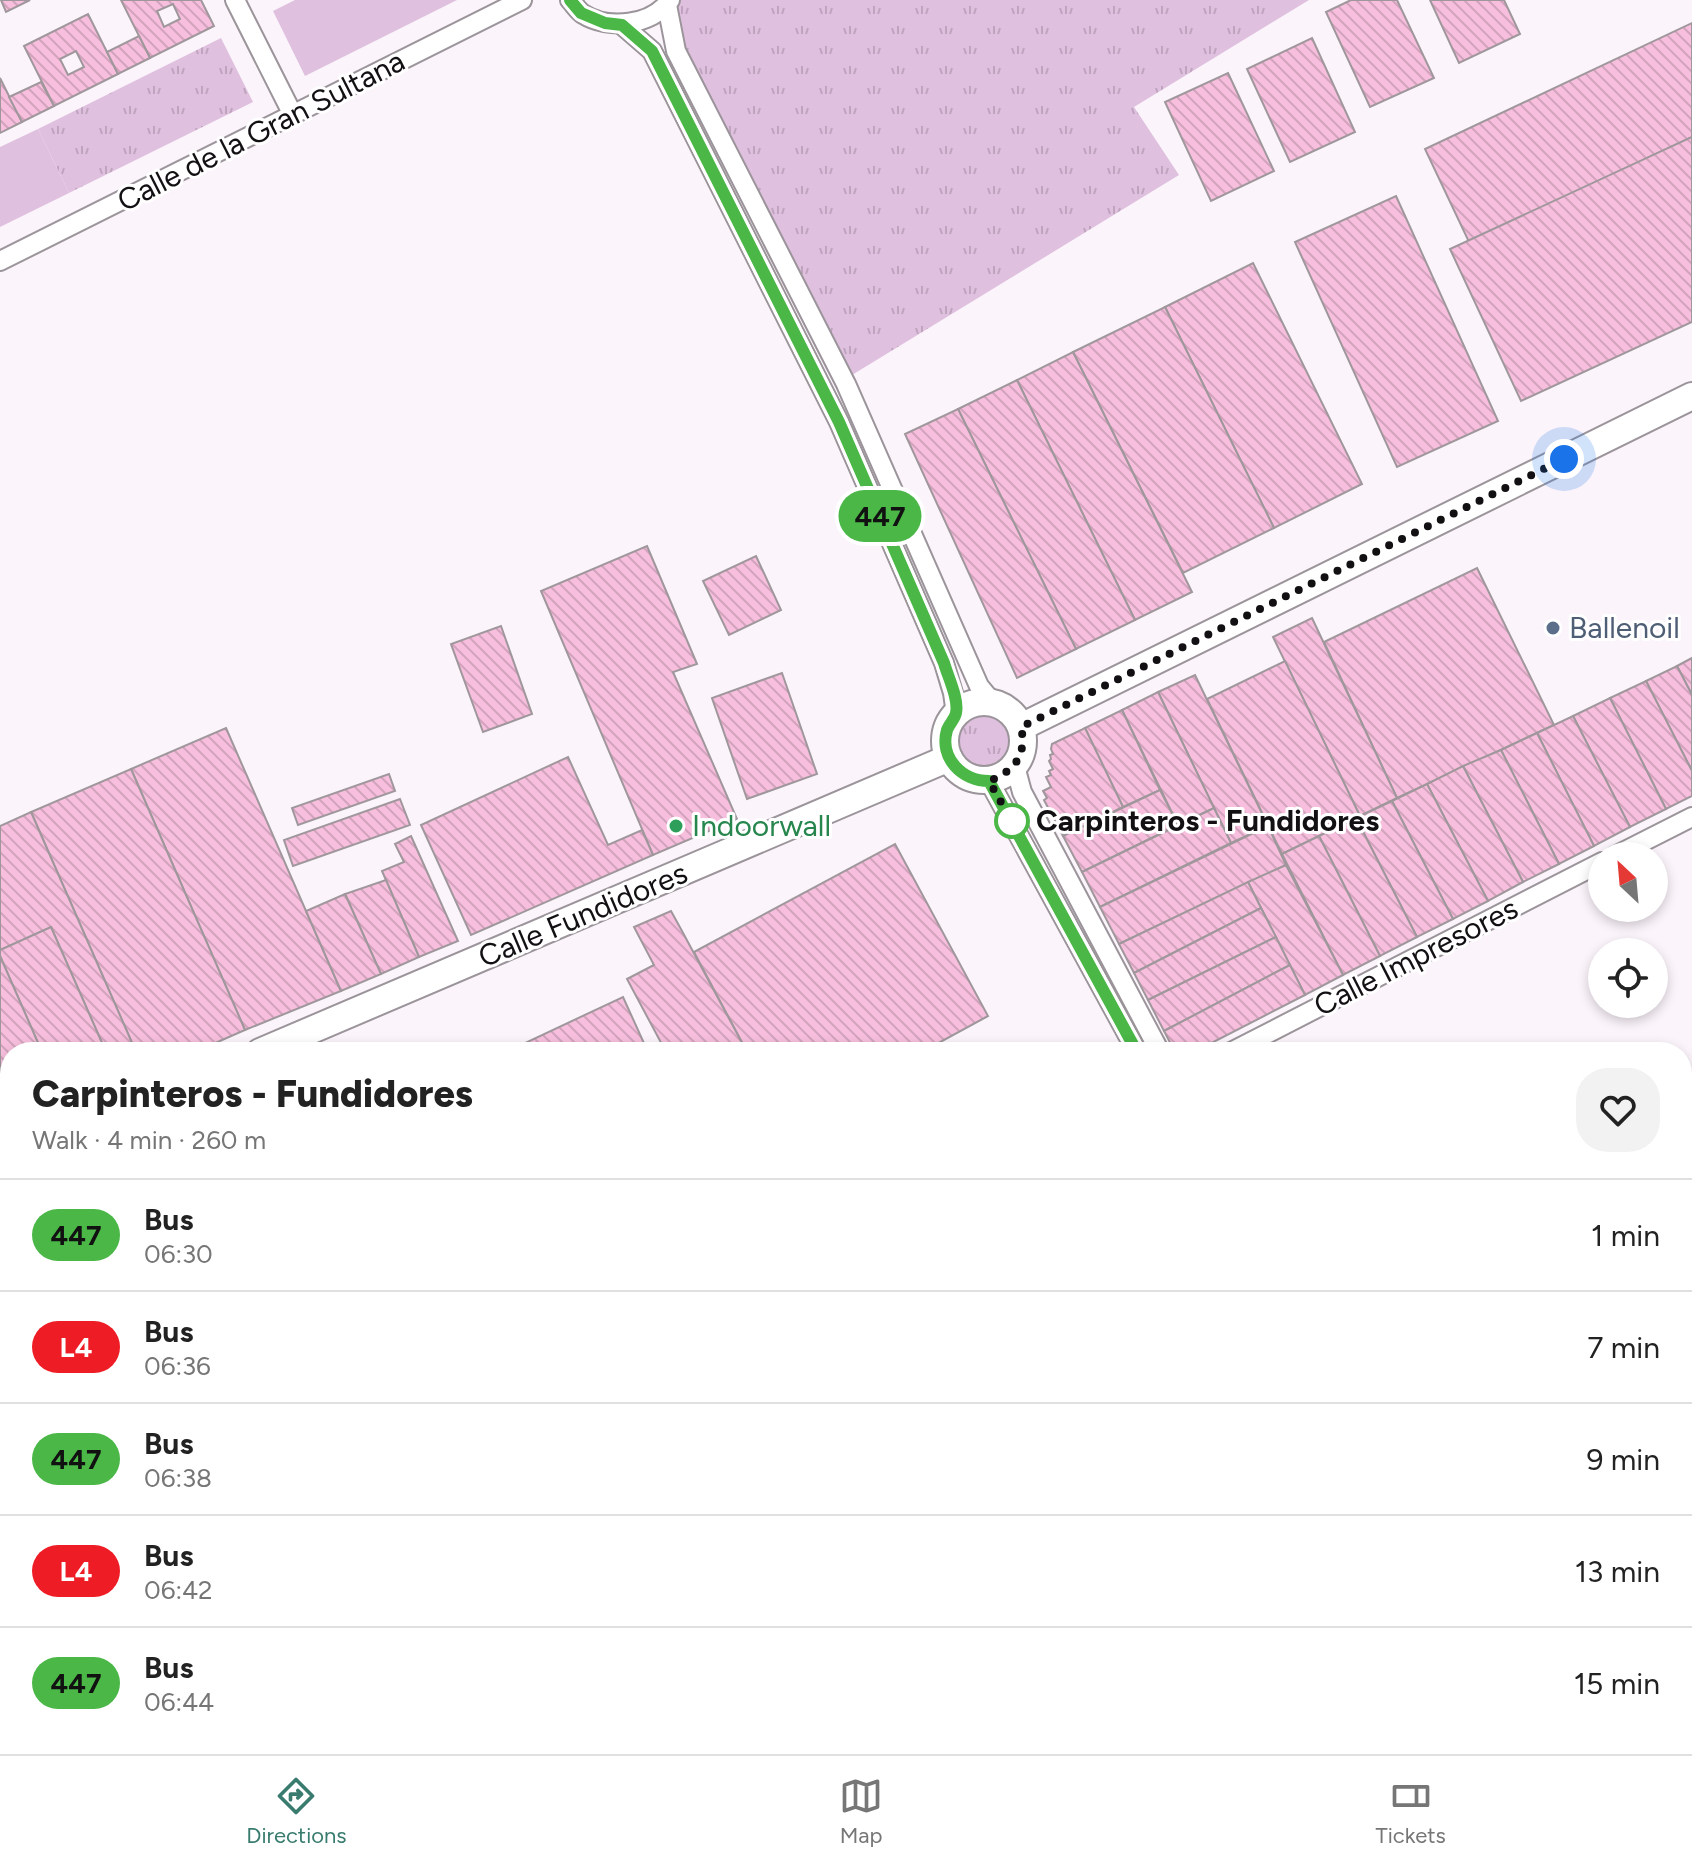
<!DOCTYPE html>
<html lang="en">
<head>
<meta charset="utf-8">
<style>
  :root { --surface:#fff; --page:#f2f2f2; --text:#222; --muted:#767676; --line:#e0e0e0; --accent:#397c6f }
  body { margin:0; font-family:Figtree,sans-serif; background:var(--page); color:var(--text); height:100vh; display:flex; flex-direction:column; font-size:30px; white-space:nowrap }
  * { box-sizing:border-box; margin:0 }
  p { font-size:26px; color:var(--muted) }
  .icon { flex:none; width:44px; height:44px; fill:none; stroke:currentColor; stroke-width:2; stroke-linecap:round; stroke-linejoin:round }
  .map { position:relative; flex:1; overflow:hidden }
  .panel { position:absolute; left:0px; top:1042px; width:1692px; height:712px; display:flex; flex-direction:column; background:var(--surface); border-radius:32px 32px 0 0; box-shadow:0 4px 12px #0003 }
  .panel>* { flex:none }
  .badge { padding:0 16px; border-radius:26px; font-size:28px; line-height:52px }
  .needle { width:52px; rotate:334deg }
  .buttons { position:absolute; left:1588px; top:842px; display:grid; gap:16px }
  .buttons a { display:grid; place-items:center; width:80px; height:80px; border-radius:50%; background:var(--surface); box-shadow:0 4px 12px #0003; font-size:40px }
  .you { position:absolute; width:40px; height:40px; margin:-20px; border:6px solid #fff; border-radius:50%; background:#1a73e8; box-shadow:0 0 0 12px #1a73e833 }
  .map>.badge { position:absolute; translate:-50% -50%; box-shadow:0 0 0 4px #fff }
  .round { display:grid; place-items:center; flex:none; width:84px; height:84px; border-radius:32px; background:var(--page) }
  .overview { display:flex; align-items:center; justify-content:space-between; height:136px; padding:0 32px }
  h1 { font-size:38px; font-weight:800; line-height:60px }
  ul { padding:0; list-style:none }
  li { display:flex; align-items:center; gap:24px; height:112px; padding:0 32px; border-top:2px solid var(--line) }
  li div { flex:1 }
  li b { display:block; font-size:30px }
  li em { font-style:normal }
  li .badge { min-width:88px; font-weight:700; text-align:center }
  .tab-bar { display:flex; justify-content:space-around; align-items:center; height:112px; border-top:2px solid var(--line); background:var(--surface); font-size:22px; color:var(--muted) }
  .tab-bar a { display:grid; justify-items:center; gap:4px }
  .tab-bar .current { color:var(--accent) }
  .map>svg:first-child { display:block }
</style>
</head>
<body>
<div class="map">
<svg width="1692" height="1754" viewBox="0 0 1692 1754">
  <defs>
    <pattern id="grass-tufts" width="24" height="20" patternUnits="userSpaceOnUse" patternTransform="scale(2)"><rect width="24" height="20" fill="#e0c0df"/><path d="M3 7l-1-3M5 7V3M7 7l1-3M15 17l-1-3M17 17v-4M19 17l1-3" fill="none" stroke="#bfa4be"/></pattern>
    <pattern id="building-back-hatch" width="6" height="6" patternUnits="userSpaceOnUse" patternTransform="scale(2)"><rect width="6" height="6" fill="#f7bfdd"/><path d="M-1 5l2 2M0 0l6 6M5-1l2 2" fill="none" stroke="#d3a3bd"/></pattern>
  </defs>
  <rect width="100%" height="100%" fill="#fbf4fb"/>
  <!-- grass -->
  <g fill="url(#grass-tufts)">
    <path d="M 676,0 L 1309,0 L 1134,107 L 1179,175 L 852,375 L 668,17 Z"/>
    <path d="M 221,38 L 253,102 L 69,193 L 38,129 Z"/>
    <circle cx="983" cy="742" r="26"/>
  </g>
  <!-- green -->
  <g fill="#e0c0df">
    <path d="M 295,0 L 457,0 L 305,76 L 273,11 Z"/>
    <path d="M 38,129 L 69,193 L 0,227 L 0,147 Z"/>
  </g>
  <!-- building -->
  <g fill="url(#building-back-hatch)" stroke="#9f979b" stroke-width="2" fill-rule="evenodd">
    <path d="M 1,0 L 30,0 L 6,12 Z"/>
    <path d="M 121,0 L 201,0 L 214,26 L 150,58 ZM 173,4 L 180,19 L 164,27 L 157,11 Z"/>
    <path d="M 1351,0 L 1397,0 L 1434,78 L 1370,107 L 1326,12 Z"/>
    <path d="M 1430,0 L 1504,0 L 1520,34 L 1459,63 Z"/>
    <path d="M 88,14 L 118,74 L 54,106 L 24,46 ZM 76,51 L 84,67 L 68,75 L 60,59 Z"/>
    <path d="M 1692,23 L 1692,137 L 1469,242 L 1425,149 Z"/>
    <path d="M 139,36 L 150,58 L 118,74 L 107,52 Z"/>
    <path d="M 1312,38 L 1355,132 L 1290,162 L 1247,69 Z"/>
    <path d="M 1228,73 L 1274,171 L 1211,201 L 1165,102 Z"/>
    <path d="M 0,78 L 22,122 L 0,133 Z"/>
    <path d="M 41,82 L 54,106 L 22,122 L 9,97 Z"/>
    <path d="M 1692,137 L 1692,322 L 1521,401 L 1450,249 Z"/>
    <path d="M 1396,196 L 1498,421 L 1397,467 L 1295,242 Z"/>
    <path d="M 1253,263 L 1362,484 L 1274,528 L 1165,307 Z"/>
    <path d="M 1165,307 L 1274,528 L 1183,573 L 1073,352 Z"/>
    <path d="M 1073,352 L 1192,592 L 1135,620 L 1017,380 Z"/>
    <path d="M 1017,380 L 1135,620 L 1076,649 L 958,409 Z"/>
    <path d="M 958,409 L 1076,649 L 1017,678 L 905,434 Z"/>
    <path d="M 647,546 L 697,664 L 673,672 L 737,819 L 653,855 L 541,591 Z"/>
    <path d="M 756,556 L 781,610 L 729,635 L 703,581 Z"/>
    <path d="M 1477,568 L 1554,725 L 1397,798 L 1324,642 Z"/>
    <path d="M 1312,618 L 1397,798 L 1360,816 L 1273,637 Z"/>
    <path d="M 501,626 L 532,714 L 483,732 L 451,644 Z"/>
    <path d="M 1692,658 L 1692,695 L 1677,666 Z"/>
    <path d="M 1285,661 L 1360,816 L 1282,854 L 1207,699 Z"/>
    <path d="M 1677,666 L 1692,695 L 1692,771 L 1646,681 Z"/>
    <path d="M 782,673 L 817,774 L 747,799 L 712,698 Z"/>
    <path d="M 1195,675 L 1268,826 L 1231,843 L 1158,692 Z"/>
    <path d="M 1646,681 L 1692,771 L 1692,796 L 1666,809 L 1610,698 Z"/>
    <path d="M 1158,692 L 1214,808 L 1178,825 L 1122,710 Z"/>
    <path d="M 1610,698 L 1666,809 L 1630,827 L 1573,716 Z"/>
    <path d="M 1122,710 L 1160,790 L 1123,807 L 1085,728 Z"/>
    <path d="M 1573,716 L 1630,827 L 1594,846 L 1537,733 Z"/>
    <path d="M 226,728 L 341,991 L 245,1030 L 131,769 Z"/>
    <path d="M 1085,728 L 1123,807 L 1063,836 L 1044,800 L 1047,798 L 1043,791 L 1051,787 L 1046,777 L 1051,775 L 1049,771 L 1053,769 L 1049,761 L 1051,759 L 1050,755 L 1053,754 L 1051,749 L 1052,744 Z"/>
    <path d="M 1537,733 L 1594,846 L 1559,864 L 1501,750 Z"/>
    <path d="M 1501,750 L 1559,864 L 1523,882 L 1463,766 Z"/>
    <path d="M 568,757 L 608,845 L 642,830 L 653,855 L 471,935 L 421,825 Z"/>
    <path d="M 1463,766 L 1523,882 L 1488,901 L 1427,784 Z"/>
    <path d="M 131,769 L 245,1030 L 195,1052 L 136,1052 L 31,812 Z"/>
    <path d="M 389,774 L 395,791 L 298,825 L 292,808 Z"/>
    <path d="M 1427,784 L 1488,901 L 1453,919 L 1392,801 Z"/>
    <path d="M 1160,790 L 1178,825 L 1082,872 L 1063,836 Z"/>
    <path d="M 400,799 L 410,825 L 293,866 L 284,840 Z"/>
    <path d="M 1392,801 L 1453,919 L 1417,937 L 1356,818 Z"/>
    <path d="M 1214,808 L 1231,843 L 1100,907 L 1082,872 Z"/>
    <path d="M 31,812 L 136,1052 L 106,1052 L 51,927 L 0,950 L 0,826 Z"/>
    <path d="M 1356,818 L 1417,937 L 1380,956 L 1319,836 Z"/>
    <path d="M 1268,826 L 1286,865 L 1119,944 L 1100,907 Z"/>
    <path d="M 411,836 L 458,941 L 419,957 L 382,871 L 404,862 L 395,844 Z"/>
    <path d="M 1319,836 L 1380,956 L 1343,975 L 1282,854 Z"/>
    <path d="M 895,844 L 988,1016 L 922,1052 L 747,1052 L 694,952 Z"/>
    <path d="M 1286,865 L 1343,975 L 1305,995 L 1248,882 Z"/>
    <path d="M 386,880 L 419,957 L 381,974 L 345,894 Z"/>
    <path d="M 1248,882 L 1261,908 L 1134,973 L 1119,944 Z"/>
    <path d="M 345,894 L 381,974 L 341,991 L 306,911 Z"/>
    <path d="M 1261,908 L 1276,937 L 1148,1000 L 1134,973 Z"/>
    <path d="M 671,911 L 682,931 L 747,1052 L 666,1052 L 627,979 L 654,965 L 634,927 Z"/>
    <path d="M 51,927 L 106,1052 L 42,1052 L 0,956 L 0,950 Z"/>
    <path d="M 1276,937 L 1290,965 L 1164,1031 L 1148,1000 Z"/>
    <path d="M 0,956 L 42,1052 L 10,1052 L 10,1102 L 2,1105 L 0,1100 Z"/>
    <path d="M 1290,965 L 1305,995 L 1194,1052 L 1175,1052 L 1164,1031 Z"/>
    <path d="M 623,997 L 648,1052 L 506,1052 Z"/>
    <path d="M 0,1100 L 10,1122 L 10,1133 L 0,1138 Z"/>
    <path d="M 0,1210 L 10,1233 L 10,1519 L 0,1524 Z"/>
    <path d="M 10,1553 L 10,1744 L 27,1744 L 0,1754 L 0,1558 Z"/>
  </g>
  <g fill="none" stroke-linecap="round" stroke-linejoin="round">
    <defs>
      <g id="street">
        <path d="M 235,0 L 293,115"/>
        <path d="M 570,0 C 574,4 578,11 583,14 C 608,30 652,26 670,0"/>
        <path d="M 667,5 L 676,51 L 846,384 L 979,686 L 993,703"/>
        <path d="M 622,25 L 652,51 L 839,422 L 944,663 L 953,693 L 956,714"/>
        <path d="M 0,261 L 522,0"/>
        <path d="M 1015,766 L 1022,792 L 1160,1052"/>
        <path d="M 989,781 L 1137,1052"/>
        <path d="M 1615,856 L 1692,817"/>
        <path d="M 1231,1052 L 1602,862"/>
        <path d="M 1682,1363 L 1692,1360"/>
        <path d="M 1504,1744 L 1509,1754"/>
        <path d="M 1526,1744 L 1531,1754"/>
      </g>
      <g id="secondary">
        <circle cx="984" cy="741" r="39"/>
        <path d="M 1021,727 L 1692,396"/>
        <path d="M 260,1052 L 949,758"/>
        <path d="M 0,1164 L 10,1160"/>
      </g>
    </defs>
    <!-- street casing -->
    <use href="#street" stroke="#9b949a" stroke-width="22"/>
    <!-- secondary casing -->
    <use href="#secondary" stroke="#9b949a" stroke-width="30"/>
    <!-- street -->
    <use href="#street" stroke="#fff" stroke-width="18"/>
    <!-- secondary -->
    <use href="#secondary" stroke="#fff" stroke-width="26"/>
  </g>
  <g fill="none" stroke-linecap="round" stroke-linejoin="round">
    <defs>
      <path id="line" d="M 570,0 L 581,13 L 605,23 L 622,25 L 652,51 L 839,422 L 944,663 C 948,677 959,699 956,713 C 955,719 949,724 947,730 C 939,758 962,781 989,781 L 1137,1052"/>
    </defs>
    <!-- line casing -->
    <use href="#line" stroke="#fff" stroke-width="18"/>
    <!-- line -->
    <use href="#line" stroke="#4ab747" stroke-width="12"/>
    <!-- walk -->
    <path stroke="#121012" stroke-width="8" stroke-dasharray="0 14.4" d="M 1012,821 L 1017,830 L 989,781 C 1015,771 1027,755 1021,727 L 1564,459"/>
  </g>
  <!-- markers -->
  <circle fill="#5c6f8a" stroke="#fff" stroke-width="3" cx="1553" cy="628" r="8"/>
  <circle fill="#fff" stroke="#4ab747" stroke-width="4" cx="1012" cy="821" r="16"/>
  <circle fill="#2e9e5b" stroke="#fff" stroke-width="3" cx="676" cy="826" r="8"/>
  <g text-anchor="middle" stroke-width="6" stroke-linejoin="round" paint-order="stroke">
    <!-- street labels -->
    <g font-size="30" fill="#121012" stroke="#fff">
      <text transform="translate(261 131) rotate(-27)" y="10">Calle de la Gran Sultana</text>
      <text transform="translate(583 915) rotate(-23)" y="10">Calle Fundidores</text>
      <text transform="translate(1416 957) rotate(-27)" y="10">Calle Impresores</text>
    </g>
    <!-- service labels -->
    <g font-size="30" fill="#4e5e75" stroke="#fff" text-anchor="start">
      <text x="1569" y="638">Ballenoil</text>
    </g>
    <!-- stop labels -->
    <g font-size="30" font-weight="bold" fill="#121012" stroke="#fff" text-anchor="start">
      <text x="1036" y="831">Carpinteros - Fundidores</text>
    </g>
    <!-- leisure labels -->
    <g font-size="30" fill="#27864d" stroke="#fff" text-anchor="start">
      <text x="692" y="836">Indoorwall</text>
    </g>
  </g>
</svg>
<div class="buttons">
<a><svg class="needle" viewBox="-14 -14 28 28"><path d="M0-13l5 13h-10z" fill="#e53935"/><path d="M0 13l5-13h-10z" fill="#767676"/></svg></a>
<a><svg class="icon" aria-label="locate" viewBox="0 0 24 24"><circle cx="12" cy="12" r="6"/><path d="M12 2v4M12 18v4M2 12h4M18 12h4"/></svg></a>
</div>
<div class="you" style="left:1564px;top:459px"></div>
<b class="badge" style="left:880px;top:516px;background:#4ab747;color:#111">447</b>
<section class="panel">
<div class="overview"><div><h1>Carpinteros - Fundidores</h1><p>Walk · 4 min · 260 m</p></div><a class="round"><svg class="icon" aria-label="heart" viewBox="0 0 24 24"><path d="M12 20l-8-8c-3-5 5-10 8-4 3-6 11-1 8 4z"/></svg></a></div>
<ul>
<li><span class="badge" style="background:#4ab747;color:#111">447</span><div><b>Bus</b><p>06:30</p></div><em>1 min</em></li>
<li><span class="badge" style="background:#ee1c25;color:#fff">L4</span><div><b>Bus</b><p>06:36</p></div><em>7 min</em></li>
<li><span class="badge" style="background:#4ab747;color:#111">447</span><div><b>Bus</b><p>06:38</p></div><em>9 min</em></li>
<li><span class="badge" style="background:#ee1c25;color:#fff">L4</span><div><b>Bus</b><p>06:42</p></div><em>13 min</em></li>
<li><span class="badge" style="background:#4ab747;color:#111">447</span><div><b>Bus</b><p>06:44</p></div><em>15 min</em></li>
</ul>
</section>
</div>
<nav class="tab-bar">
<a class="current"><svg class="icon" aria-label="directions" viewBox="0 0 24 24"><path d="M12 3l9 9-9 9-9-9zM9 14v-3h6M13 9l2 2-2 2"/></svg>Directions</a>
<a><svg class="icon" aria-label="map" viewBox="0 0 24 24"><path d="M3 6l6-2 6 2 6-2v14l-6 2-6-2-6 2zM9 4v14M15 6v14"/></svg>Map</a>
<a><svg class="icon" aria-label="tickets" viewBox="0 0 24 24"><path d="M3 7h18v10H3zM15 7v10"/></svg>Tickets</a>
</nav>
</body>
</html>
